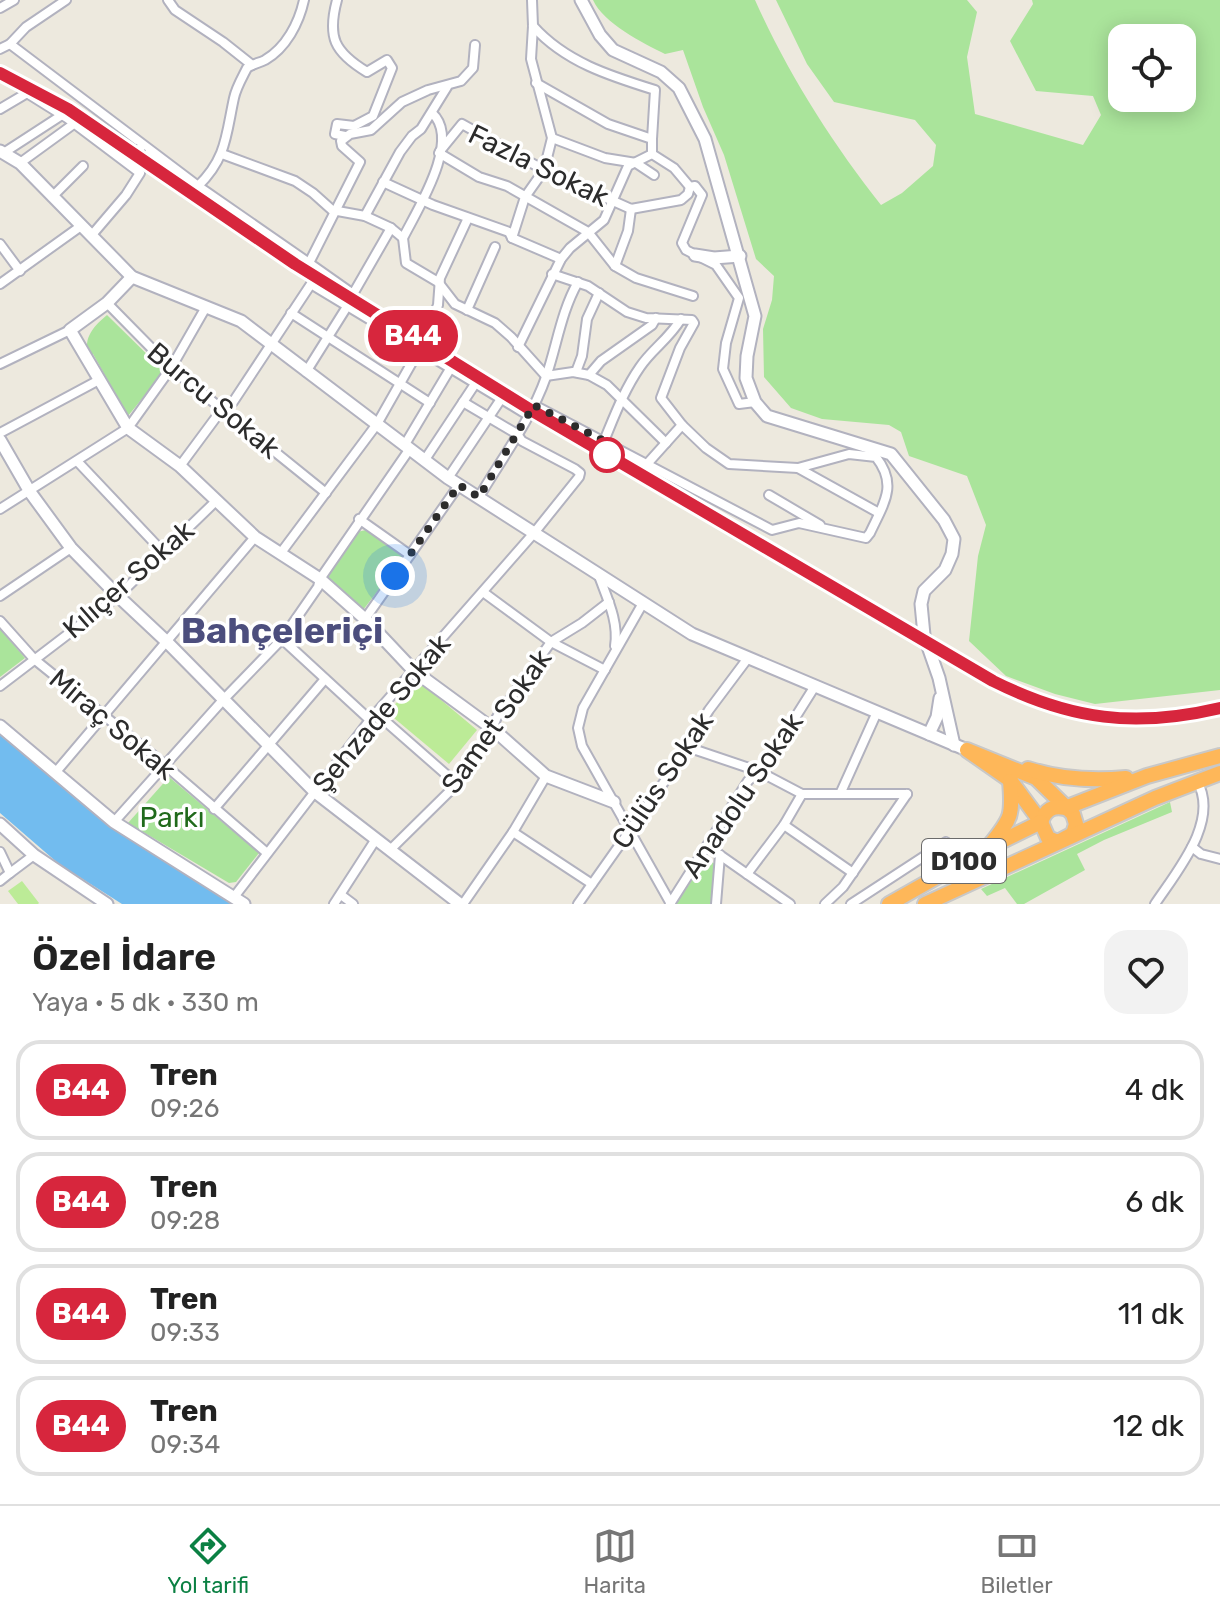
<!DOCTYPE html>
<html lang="tr">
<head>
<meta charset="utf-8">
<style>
  :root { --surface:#fff; --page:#f2f2f2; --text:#222; --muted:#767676; --line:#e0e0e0; --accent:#0b8043 }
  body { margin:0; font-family:Rubik,sans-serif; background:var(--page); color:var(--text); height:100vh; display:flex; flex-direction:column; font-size:30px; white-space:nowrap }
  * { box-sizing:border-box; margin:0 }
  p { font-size:26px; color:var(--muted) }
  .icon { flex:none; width:44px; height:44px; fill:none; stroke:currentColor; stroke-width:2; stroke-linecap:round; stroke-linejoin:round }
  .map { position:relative; height:904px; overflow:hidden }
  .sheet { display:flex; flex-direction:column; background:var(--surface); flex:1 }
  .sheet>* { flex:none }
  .badge { padding:0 16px; border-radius:26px; font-size:28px; line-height:52px }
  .tools { position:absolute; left:1108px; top:24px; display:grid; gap:16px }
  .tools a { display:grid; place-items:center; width:88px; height:88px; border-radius:16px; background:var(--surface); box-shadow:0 4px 20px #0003; font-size:40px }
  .you { position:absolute; width:40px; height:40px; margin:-20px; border:6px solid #fff; border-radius:50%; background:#1a73e8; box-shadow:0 0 0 12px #1a73e833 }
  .map>.badge { position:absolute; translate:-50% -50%; box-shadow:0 0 0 4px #fff }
  .round { display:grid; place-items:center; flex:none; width:84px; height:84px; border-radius:24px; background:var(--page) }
  .head { display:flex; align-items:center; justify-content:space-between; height:136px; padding:0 32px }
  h1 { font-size:38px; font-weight:600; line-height:60px }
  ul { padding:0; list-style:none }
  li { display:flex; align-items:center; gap:24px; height:100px; margin:0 16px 12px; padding:0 16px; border:4px solid var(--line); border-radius:24px }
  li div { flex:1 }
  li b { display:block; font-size:30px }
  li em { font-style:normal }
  li .badge { min-width:88px; font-weight:700; text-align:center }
  .tabs { display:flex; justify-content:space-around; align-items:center; height:112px; border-top:2px solid var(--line); background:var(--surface); font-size:22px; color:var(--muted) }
  .tabs a { display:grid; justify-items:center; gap:4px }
  .tabs .selected { color:var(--accent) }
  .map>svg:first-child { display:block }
</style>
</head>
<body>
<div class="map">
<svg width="1220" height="904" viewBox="0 0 1220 904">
  <rect width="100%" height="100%" fill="#ede9de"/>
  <!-- green -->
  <g fill="#aae49b" fill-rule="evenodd">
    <path d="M 593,0 L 755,0 C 787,72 832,143 881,205 L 902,193 L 933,166 L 936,145 L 915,120 L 834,102 L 807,64 L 776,0 L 967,0 L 977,12 L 967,57 L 975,114 L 1083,145 L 1101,115 L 1093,96 L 1036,91 L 1010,41 L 1033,4 L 1032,0 L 1220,0 L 1220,690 L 1095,704 L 1055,694 L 1006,676 L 969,641 L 978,556 L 986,525 L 967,476 L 909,456 L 901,432 L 889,425 L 822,419 L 791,408 L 764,377 L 763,329 L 772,300 L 774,276 L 756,259 L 724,155 L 703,107 L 683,50 L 665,54 C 643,43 603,23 593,0 ZM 1122,38 L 1182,38 L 1182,98 L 1122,98 Z"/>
    <path d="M 107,315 L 162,369 L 162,374 L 128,416 L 93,354 L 89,355 C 82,338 95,325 107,315 Z"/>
    <path d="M 366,530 L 400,551 L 403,558 L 363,610 L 329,582 L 327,575 L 357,532 Z"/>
    <path d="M 0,629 L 25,658 L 0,677 Z"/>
    <path d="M 169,777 L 259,853 L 236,882 L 229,883 L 128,823 Z"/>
    <path d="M 1170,802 L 1172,812 L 1104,840 L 1077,854 L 1085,870 L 1024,904 L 1017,904 L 1005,888 L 987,896 L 981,889 Z"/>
    <path d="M 708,860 L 717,865 L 711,904 L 676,904 L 704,862 Z"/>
  </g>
  <!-- pitch -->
  <g fill="#bceb97">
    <path d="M 416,679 L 477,730 L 449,764 L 388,713 Z"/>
    <path d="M 22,881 L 39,903 L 38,904 L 18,904 L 8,891 Z"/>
  </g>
  <!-- water -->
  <path fill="#72bcef" d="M 0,735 L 104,822 L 231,904 L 122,904 L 59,864 L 0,813 Z"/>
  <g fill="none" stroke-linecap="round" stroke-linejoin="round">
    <defs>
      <g id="street">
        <path d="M 168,0 L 175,10 L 223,42 L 252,65"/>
        <path d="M 337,0 C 327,37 334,52 367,72 L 387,60 L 392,68 L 373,116 L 354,126 L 337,124 L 335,134 L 345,136"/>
        <path d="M 0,8 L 14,0"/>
        <path d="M 533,26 C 565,62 610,76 655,90 L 652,139"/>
        <path d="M 10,44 L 198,186 L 309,263"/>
        <path d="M 0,49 L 10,44 L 26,27 L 66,0"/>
        <path d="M 536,83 L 608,124 L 652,139 L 652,154 L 674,168 L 690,187 L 695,186 L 702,195 L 682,243 L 686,250 L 716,265 L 739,298 L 726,343 L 723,369 L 739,404 L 755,402"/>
        <path d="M 0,109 L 27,93 L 67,118 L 140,173 L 126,195 L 91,236"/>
        <path d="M 552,138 L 605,158 L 636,163 L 654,175"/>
        <path d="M 440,151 L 462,124 L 544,170 L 631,209 L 681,200 L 688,194 L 690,187"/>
        <path d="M 5,152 L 62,115"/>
        <path d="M 439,153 L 479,177 L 507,186 L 588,232 L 615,266 L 636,278 L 693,296"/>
        <path d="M 222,154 L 295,181 L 313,193 L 332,210 L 365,216 L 391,228 L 403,238 L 406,263 L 438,282 L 455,304 L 495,323 L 511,337 L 546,376"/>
        <path d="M 20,163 L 75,123"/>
        <path d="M 383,182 L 433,205 L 509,232 L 512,238 L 561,259"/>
        <path d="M 198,186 C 227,158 226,134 234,98 C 236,88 242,78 247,68 C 252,64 259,63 265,60 C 286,48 299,23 304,0"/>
        <path d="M 52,197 L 83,166"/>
        <path d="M 365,216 L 400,152 L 412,136 L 421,129 L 447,87"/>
        <path d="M 391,228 L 353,294 L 309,263 L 360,162 L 342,146 L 341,141 L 350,134 L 371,130 L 402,102 L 428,90 L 461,81 L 473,68 L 475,45"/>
        <path d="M 403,238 C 417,210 462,140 432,113"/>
        <path d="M 512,238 L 525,197 L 544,170 L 552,138 L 531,59 L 533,26 L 532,0"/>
        <path d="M 0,244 L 20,271"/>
        <path d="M 615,266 L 628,231 L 631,209"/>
        <path d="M 552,274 L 588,286 L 627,312 L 646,318 L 692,320 L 694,323 L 680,348 L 661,398 L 682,425 L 706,448 L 729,464 L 798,468 L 879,513"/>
        <path d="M 0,284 L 81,226"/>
        <path d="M 107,303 L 171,368 L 326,493"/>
        <path d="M 467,310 L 495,247"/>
        <path d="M 291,313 L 430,403"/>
        <path d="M 518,347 L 561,259 L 570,248 L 604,220 L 628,166 L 652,154"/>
        <path d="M 0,364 L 70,330"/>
        <path d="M 306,372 L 348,305"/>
        <path d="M 576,372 L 582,356 L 587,319 L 599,293"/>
        <path d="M 589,375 L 607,385 L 666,443"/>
        <path d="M 546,376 L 573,372 L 589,375 L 601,361 L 652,325 L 656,318"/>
        <path d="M 534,405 L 772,530 L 799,523 L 866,538 L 870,533 C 884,503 898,485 876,457 L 849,454 L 798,468"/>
        <path d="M 0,433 L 99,380"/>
        <path d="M 604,441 C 614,417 624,390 640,367 C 652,349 668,340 681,319"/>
        <path d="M 404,446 L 450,369"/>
        <path d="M 77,461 L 163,552"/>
        <path d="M 424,461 L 475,384"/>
        <path d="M 647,464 L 682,425"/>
        <path d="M 180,466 L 217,416 L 233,402 L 311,284 L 528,415"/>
        <path d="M 448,478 L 501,399"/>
        <path d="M 769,495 L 820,525"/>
        <path d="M 479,497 C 502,458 531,420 546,377 C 557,345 561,312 578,282"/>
        <path d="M 0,509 L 128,428 L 171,368 L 206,307"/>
        <path d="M 359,519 L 410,555"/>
        <path d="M 280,554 L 377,424 L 419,350 L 438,305 L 440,278 L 468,218"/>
        <path d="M 599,576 C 607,598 619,622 615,646"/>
        <path d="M 483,592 L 551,642 L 605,670"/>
        <path d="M 0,596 L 71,548"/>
        <path d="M 643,603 L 583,708 L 578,728 L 582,746 L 671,904"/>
        <path d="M 365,619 L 459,485"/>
        <path d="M 0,621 L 34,659 L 159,760 L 267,853"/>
        <path d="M 282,639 L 370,720"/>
        <path d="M 0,686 L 118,596 L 217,500"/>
        <path d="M 376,713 L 457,784"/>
        <path d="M 687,747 L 758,771 L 802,794 L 907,794"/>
        <path d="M 55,773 L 255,537"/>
        <path d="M 841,792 L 877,712"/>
        <path d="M 214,809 L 325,679"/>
        <path d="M 114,822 L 223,700 L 282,639 L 318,587 L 320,579 L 409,450"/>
        <path d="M 784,825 L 853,873"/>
        <path d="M 513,832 L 592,884"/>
        <path d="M 707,846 L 790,904"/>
        <path d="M 1192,847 L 1201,854 L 1220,859"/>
        <path d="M 390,850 L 457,784 L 486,742 L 497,717 L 551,642 L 582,623 L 609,602"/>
        <path d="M 0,852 L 10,873 L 0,881"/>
        <path d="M 10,873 L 34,855"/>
        <path d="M 747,874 L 784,825 L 802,794"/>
        <path d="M 341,895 L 353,904"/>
        <path d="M 234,897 L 370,720 L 534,533 L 579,477 L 580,473 L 575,469 L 522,441 L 517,434 L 463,402"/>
        <path d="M 334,904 L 376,839"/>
        <path d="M 463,904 L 513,832 L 546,776"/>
        <path d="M 578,904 L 669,775 L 709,710 L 748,658"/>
        <path d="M 670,904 L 748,781 L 766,764 L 815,686"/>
        <path d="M 716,904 L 720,855"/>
        <path d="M 825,904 L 843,887 L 907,794"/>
        <path d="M 851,904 L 946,842"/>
        <path d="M 1155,904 C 1177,871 1220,821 1197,781"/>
      </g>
      <g id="secondary">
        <path d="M 581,0 L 600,35 L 613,50 L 661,72 L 679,88 L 705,139 L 755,316 L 747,356 L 746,378 L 755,402 L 767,416 L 891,454 L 944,520 L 954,539 L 952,554 L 945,570 L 924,591 L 921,604 L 924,635 L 939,678 L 954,745"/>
        <path d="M 0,151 L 20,163 L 132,277 L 241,321 L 448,478 L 692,634 L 967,750"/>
        <path d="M 695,255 L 714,258 L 740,256"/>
        <path d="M 132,277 L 107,303 L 70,330 L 128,428 L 180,466 L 255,537 L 320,579 L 365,619 L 414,671 L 493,729 L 546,776 L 614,802"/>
        <path d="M 0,440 L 30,492 L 71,548 L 118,596 L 166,641 L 315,792 L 460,904"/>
        <path d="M 0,726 L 114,822 L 244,904"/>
        <path d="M 929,734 L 937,717 L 940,698"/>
        <path d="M 0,824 L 34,855 L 107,904"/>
      </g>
      <g id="highway">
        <path d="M 967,750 L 1036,778 L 1073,814 L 1076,824 L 1073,834 L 1058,842 L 1048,838 L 1041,822 L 1010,780 Z"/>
        <path d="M 1028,769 C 1060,779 1093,781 1126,778"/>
        <path d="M 1041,822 C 1045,810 1053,805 1065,808 L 1147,776 L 1220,756"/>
        <path d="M 990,845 C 1012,818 1013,815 1010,781"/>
        <path d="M 889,904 L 988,848 L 1041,822"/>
        <path d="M 925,904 L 1155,798 L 1220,773"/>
      </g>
    </defs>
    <!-- street casing -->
    <use href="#street" stroke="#b2b2bf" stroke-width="12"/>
    <!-- secondary casing -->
    <use href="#secondary" stroke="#b2b2bf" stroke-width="15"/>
    <!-- highway casing -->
    <use href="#highway" stroke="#c8c8c8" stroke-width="18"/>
    <!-- street -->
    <use href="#street" stroke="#fff" stroke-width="8"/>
    <!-- secondary -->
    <use href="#secondary" stroke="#fff" stroke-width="11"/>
    <!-- highway -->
    <use href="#highway" stroke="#feb759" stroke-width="14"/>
    <!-- rail -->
    <path stroke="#a1a1b6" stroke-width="2" d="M 0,73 L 68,109 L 295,264 L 531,410 L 993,681 C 1071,720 1135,728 1220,708"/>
    <defs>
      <path id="street-bridge" d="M 131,162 L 141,147"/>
    </defs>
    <!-- street-bridge casing -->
    <use href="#street-bridge" stroke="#b2b2bf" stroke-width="12" stroke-linecap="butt"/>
    <!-- street-bridge -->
    <use href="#street-bridge" stroke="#fff" stroke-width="8"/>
  </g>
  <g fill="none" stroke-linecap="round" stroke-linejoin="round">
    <defs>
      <path id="line" d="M 0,73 L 68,109 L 295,264 L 531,410 L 993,681 C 1071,720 1135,728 1220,708"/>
    </defs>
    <!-- line casing -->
    <use href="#line" stroke="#fff" stroke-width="18"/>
    <!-- line -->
    <use href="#line" stroke="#d7263d" stroke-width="12"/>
    <!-- walk -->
    <path stroke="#2c2c2c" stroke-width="8" stroke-dasharray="0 14.4" d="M 395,576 L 459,485 L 479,497 L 534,405 L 604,441 L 607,455"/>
  </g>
  <!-- markers -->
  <circle fill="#fff" stroke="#d7263d" stroke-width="4" cx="607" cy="455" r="16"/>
  <g text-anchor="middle" stroke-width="7" stroke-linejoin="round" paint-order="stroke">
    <!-- shield labels -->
    <rect fill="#fff" stroke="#6b6b6b" stroke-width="2" x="922" y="839" width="84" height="44" rx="6"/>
    <g font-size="26" font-weight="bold" fill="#2c2c2c">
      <text x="964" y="870">D100</text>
    </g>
    <!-- street labels -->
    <g font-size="28" fill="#2c2c2c" stroke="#fff">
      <text transform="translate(539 165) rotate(26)" y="10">Fazla Sokak</text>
      <text transform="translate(214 400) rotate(40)" y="10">Burcu Sokak</text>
      <text transform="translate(128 579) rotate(-41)" y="10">Kılıçer Sokak</text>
      <text transform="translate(381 713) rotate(-50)" y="10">Şehzade Sokak</text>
      <text transform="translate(496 721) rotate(-55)" y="10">Samet Sokak</text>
      <text transform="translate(113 724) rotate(40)" y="10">Miraç Sokak</text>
      <text transform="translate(662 780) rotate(-56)" y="10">Cülüs Sokak</text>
      <text transform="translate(742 795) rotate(-56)" y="10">Anadolu Sokak</text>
    </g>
    <!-- park labels -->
    <g font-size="28" fill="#206a1b" stroke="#fff">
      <text x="172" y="827">Parkı</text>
    </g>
    <!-- district labels -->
    <g font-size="36" font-weight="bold" fill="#4c4e7d" stroke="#fff">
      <text x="282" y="643">Bahçeleriçi</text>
    </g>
  </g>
</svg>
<div class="tools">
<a><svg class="icon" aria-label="locate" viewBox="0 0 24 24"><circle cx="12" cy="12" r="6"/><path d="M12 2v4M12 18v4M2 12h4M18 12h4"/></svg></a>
</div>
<div class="you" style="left:395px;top:576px"></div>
<b class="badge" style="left:413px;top:336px;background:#d7263d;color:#fff">B44</b>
</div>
<section class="sheet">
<div class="head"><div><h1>Özel İdare</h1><p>Yaya · 5 dk · 330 m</p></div><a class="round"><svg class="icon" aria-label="heart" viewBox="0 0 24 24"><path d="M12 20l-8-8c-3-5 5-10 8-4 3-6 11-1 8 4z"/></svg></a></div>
<ul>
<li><span class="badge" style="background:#d7263d;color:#fff">B44</span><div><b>Tren</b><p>09:26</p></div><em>4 dk</em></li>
<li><span class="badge" style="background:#d7263d;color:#fff">B44</span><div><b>Tren</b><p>09:28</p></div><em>6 dk</em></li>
<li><span class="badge" style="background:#d7263d;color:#fff">B44</span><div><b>Tren</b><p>09:33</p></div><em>11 dk</em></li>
<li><span class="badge" style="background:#d7263d;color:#fff">B44</span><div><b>Tren</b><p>09:34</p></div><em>12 dk</em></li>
</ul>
</section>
<nav class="tabs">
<a class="selected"><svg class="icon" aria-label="directions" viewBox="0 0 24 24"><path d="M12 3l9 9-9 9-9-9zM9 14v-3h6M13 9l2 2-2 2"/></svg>Yol tarifi</a>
<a><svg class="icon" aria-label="map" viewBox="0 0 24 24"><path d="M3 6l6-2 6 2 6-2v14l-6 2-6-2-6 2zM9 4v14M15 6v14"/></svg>Harita</a>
<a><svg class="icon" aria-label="tickets" viewBox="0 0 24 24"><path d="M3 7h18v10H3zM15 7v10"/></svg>Biletler</a>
</nav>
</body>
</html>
